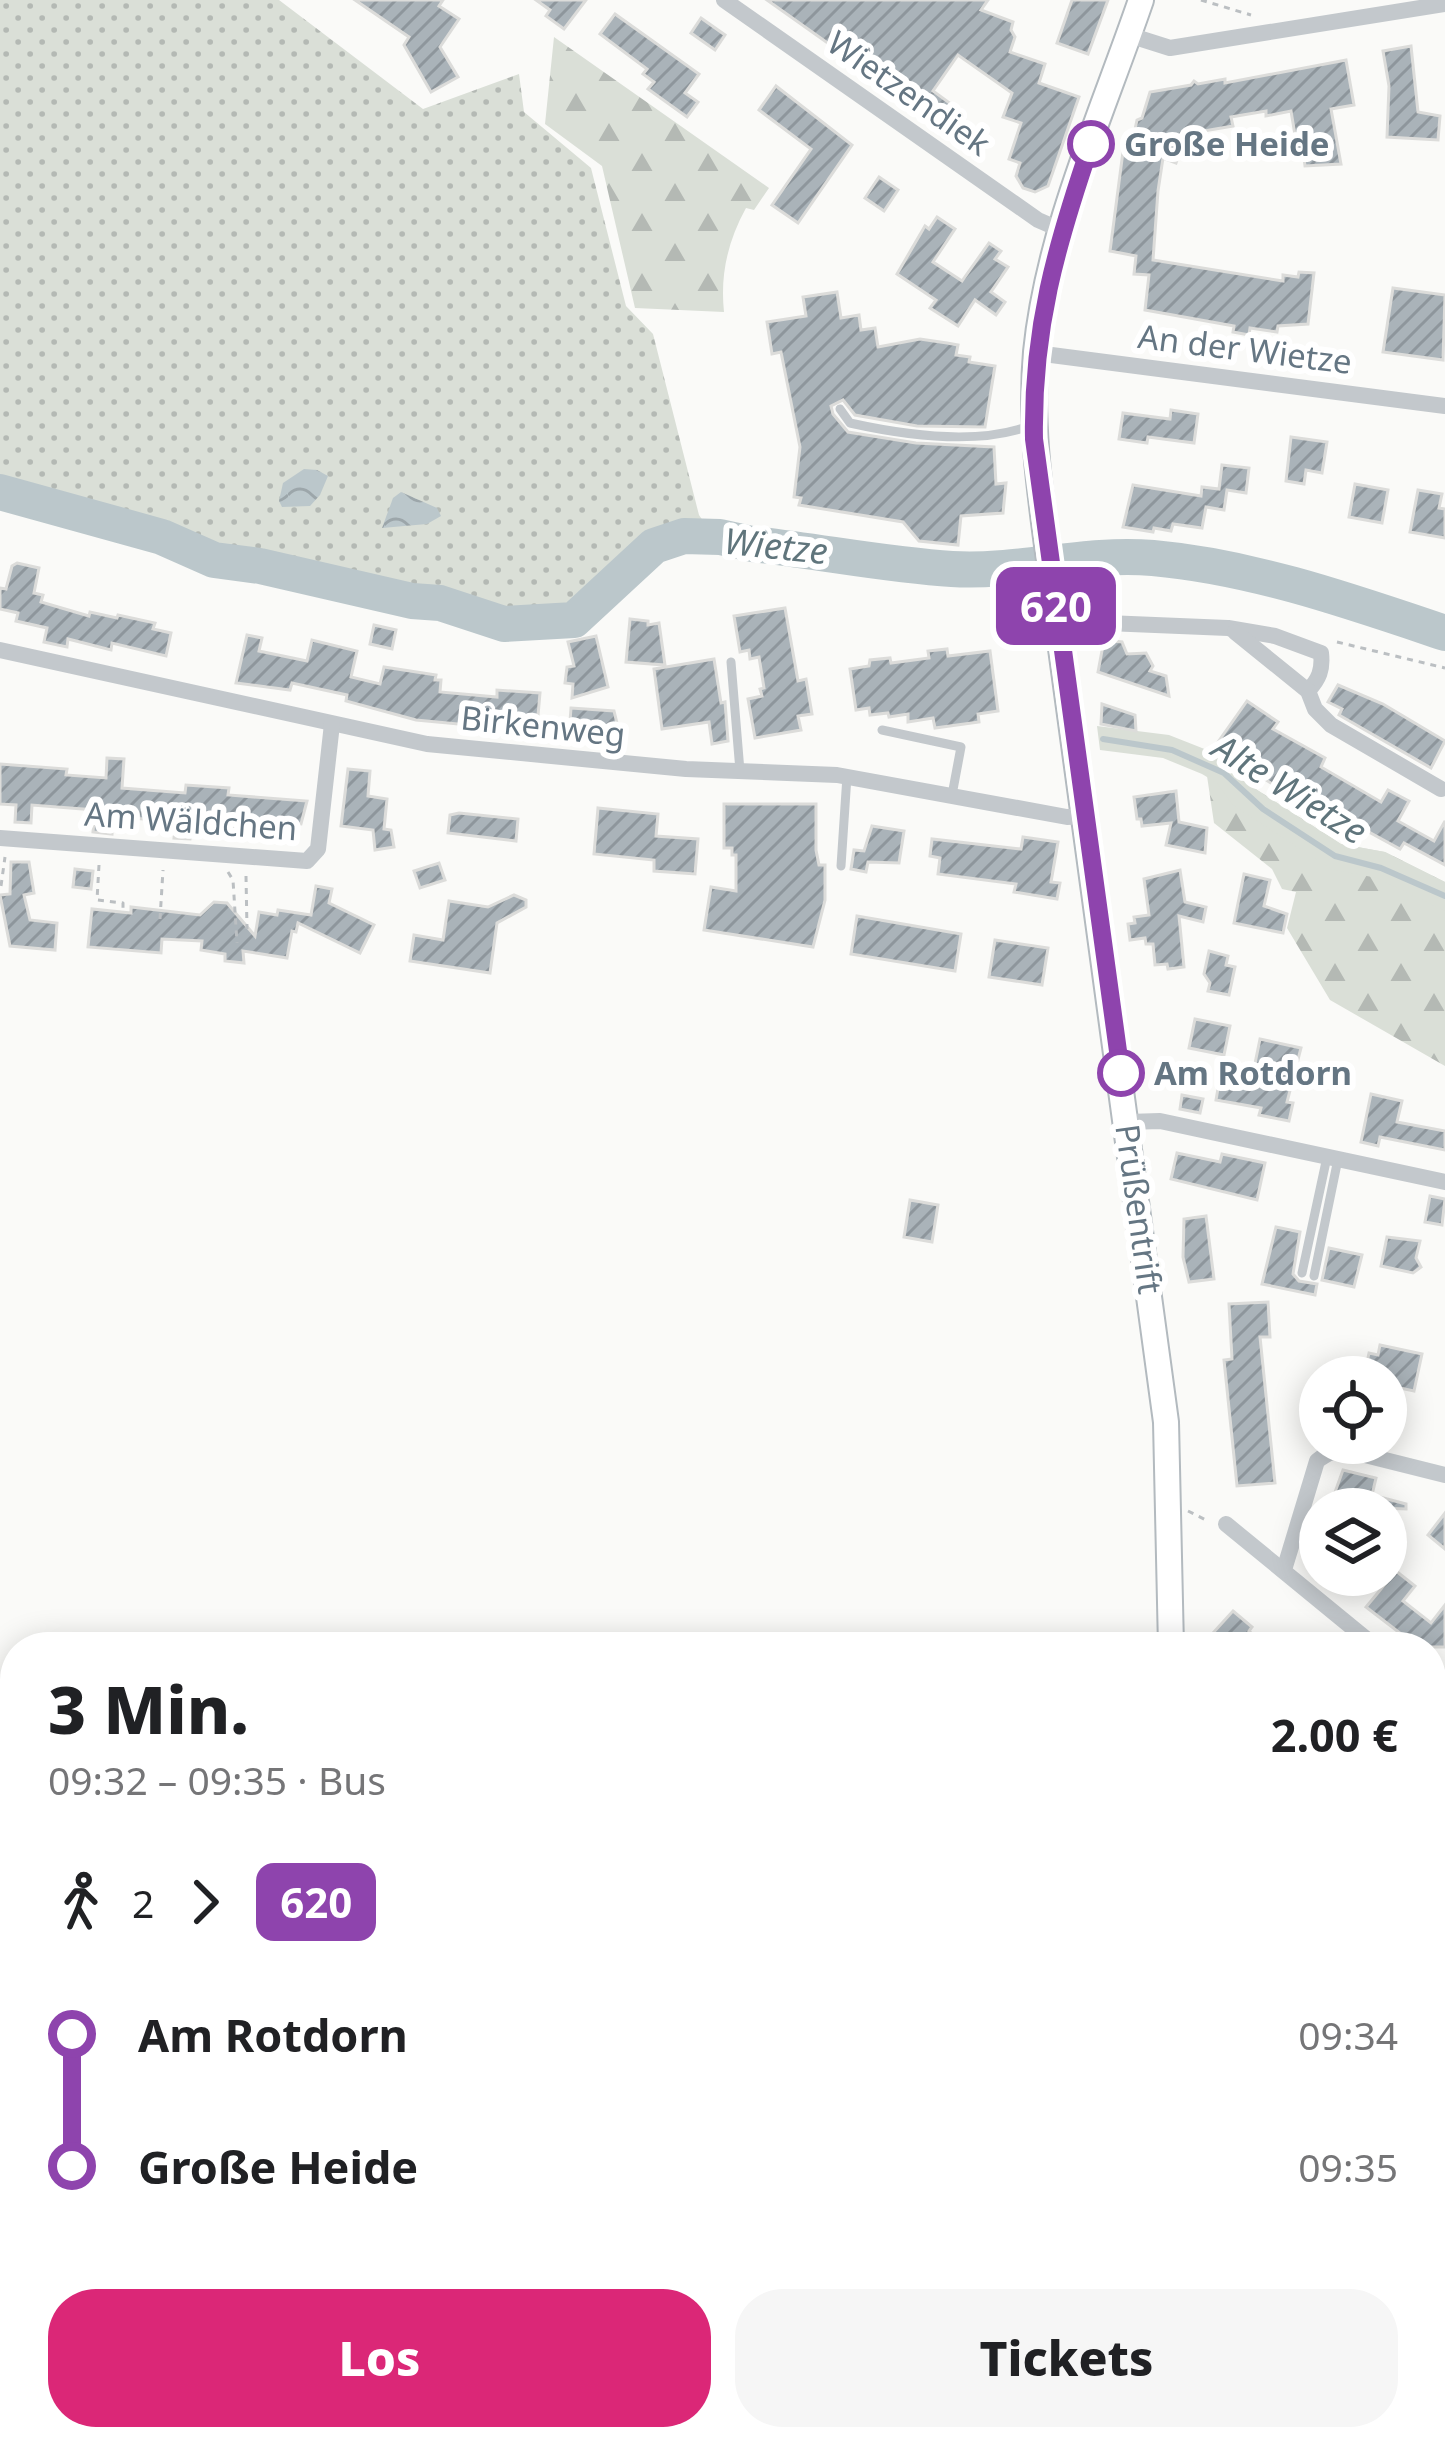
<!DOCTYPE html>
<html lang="de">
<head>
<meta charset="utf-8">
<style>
  :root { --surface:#fff; --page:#f6f6f6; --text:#202124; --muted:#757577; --accent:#db2777 }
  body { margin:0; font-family:"Noto Sans",sans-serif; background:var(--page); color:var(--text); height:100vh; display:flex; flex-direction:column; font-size:45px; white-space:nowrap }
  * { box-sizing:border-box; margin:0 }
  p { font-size:39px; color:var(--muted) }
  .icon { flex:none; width:66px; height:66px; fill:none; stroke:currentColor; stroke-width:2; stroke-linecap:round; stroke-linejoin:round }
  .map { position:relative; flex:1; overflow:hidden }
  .details { position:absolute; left:0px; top:1632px; width:1446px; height:819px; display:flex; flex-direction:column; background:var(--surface); border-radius:48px 48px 0 0; box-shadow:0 6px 30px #0003 }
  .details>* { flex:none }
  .badge { padding:0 24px; border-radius:18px; font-size:42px; line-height:78px }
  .buttons { position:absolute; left:1299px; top:1356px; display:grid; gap:24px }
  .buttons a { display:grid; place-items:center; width:108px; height:108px; border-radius:50%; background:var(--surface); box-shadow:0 6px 30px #0003; font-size:60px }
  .map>.badge { position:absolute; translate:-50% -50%; box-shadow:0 0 0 6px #fff }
  .legs { display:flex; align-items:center; gap:18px; height:132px; padding:0 48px; font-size:39px }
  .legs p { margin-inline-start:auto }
  .headline { display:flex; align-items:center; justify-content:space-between; height:204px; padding:0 48px }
  h1 { font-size:66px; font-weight:800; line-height:90px }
  .button { display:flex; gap:24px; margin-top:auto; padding:24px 48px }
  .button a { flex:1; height:138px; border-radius:48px; background:var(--accent); color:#fff; font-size:48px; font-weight:800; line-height:138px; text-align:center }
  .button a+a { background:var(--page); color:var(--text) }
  ul { padding:0 48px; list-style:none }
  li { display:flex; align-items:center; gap:42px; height:132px; font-size:45px }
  li i { display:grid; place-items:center; width:18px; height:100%; margin:0 15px; background:currentColor }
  li i::after { content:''; width:30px; height:30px; margin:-15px; border:9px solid; border-radius:50%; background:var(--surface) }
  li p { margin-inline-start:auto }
  li:first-child i { background:linear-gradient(#0000 50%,currentColor 0) }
  li:last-child i { background:linear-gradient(currentColor 50%,#0000 0) }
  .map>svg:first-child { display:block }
</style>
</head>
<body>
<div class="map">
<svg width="1445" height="2450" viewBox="0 0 1445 2450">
  <defs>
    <pattern id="grass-dots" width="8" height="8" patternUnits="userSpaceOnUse" patternTransform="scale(3)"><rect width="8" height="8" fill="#dadfd7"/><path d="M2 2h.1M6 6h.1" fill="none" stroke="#b4b9b4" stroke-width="1.8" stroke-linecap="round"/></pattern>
    <pattern id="forest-firs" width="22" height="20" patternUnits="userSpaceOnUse" patternTransform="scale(3)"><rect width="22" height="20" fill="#dadfd7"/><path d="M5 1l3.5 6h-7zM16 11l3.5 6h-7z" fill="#b4b9b4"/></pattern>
    <pattern id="water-waves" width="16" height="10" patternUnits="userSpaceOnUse" patternTransform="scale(3)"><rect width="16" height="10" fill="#bbc7cb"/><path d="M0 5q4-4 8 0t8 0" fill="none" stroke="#9ca6aa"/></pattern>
    <pattern id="building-hatch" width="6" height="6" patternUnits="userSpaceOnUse" patternTransform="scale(3)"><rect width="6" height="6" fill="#aab3b9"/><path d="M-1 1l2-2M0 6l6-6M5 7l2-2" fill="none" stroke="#8e969c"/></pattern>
  </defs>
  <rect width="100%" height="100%" fill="#fafaf8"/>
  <!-- grass -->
  <path fill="url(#grass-dots)" d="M 0,0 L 279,0 L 423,109 L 519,74 L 524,112 L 591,168 L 626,306 L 653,334 L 699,515 L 718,543 L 686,542 L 657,551 L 575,627 L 502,629 L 440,608 L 410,605 L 310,579 L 213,566 L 158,545 L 0,500 Z"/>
  <!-- forest -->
  <g fill="url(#forest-firs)">
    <path d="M 554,37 L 769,188 L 754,210 L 746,208 C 728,241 720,274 724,312 L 635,308 L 602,166 L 545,124 Z"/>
    <path d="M 1203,749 L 1235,761 L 1251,786 L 1341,844 L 1385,852 L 1445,882 L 1445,1066 L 1330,1000 L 1287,928 L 1296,892 L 1282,889 L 1272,869 L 1214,823 Z"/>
  </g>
  <!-- green -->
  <path fill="#dadfd7" d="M 1097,726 L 1169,735 L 1235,761 L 1251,786 L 1341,844 L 1385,852 L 1445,882 L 1445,911 L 1377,878 L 1331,869 L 1233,805 L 1217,783 L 1202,774 L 1163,758 L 1100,750 Z"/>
  <!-- water -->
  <g fill="url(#water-waves)">
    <path d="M 304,469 L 317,470 L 328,476 L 320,495 L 310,506 L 282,507 L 279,501 L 283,483 Z"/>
    <path d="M 401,492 L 437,508 L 441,516 L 427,524 L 382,528 L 393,498 Z"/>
  </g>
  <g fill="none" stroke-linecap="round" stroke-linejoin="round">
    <!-- stream -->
    <path stroke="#bbc7cb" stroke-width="6" d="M 1103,739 L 1172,750 L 1224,773 L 1263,809 L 1335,856 L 1381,868 L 1445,896"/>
    <!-- river -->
    <path stroke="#bbc7cb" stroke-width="36" d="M 0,492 L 162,537 L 214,560 L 260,566 L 412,601 L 440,603 L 504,624 L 574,620 L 654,546 L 684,536 L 720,537 L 752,544 C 818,551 886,565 952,569 C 1019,573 1085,552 1153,558 C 1253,567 1350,601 1445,633"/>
  </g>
  <!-- building -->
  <g fill="url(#building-hatch)" stroke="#dcdcda" stroke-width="3">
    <path d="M 355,0 L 443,0 L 439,6 L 459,19 L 440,47 L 458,77 L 431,92 L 404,45 L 409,37 Z"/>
    <path d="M 536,0 L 586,0 L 564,29 L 546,16 L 550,10 Z"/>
    <path d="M 767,0 L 988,0 L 981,10 L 1013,22 L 1011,30 L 1015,37 L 1010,52 L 1045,64 L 1039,83 L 1079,97 L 1048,186 L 1035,192 L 1023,188 L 1016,176 L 1020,163 L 1009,159 L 1021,123 L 1003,117 L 1012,93 L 958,55 L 933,91 L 951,104 L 939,122 Z"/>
    <path d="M 1072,0 L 1108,0 L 1088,54 L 1057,43 Z"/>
    <path d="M 615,14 L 699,74 L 685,93 L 698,102 L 687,117 L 648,89 L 654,82 L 643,74 L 647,69 L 600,34 Z"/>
    <path d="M 701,18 L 725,35 L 715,50 L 691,33 Z"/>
    <path d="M 1411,46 L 1418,112 L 1440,116 L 1438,140 L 1387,137 L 1389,86 L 1383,51 Z"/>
    <path d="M 1346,60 L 1354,105 L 1331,109 L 1341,164 L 1305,166 L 1304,158 L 1299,159 L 1291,111 L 1266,116 L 1266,111 L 1231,117 L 1233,126 L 1186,134 L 1176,163 L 1163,158 L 1158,191 L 1153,260 L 1283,281 L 1283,275 L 1298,277 L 1299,272 L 1314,273 L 1308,324 L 1278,326 L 1277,332 L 1250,328 L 1249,335 L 1233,332 L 1234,326 L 1145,310 L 1149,275 L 1134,274 L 1136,256 L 1110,251 L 1124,144 L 1131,147 L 1137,120 L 1142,118 L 1150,92 L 1191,85 L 1194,81 L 1198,84 L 1225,79 L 1225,83 Z"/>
    <path d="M 776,86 L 852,145 L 798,223 L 772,205 L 811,149 L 759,110 Z"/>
    <path d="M 879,177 L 898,190 L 884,211 L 865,198 Z"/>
    <path d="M 937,217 L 955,229 L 933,262 L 962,281 L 989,243 L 1001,251 L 995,259 L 1008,267 L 991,292 L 1005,302 L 996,315 L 975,300 L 958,326 L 930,308 L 936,300 L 897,274 L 925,226 L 929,229 Z"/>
    <path d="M 1393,288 L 1445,295 L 1443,360 L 1383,352 Z"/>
    <path d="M 837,292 L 841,318 L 859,315 L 861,330 L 875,328 L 878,347 L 920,339 L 947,343 L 958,345 L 956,355 L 970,357 L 969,362 L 995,366 L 985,427 L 917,426 L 855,415 L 843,400 L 831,406 L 833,414 L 848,432 L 916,443 L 994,447 L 996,484 L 1006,483 L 1003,513 L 961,516 L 958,545 L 919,541 L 903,522 L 799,505 L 801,498 L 794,497 L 800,447 L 781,352 L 772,354 L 767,322 L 806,316 L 803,297 Z"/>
    <path d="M 1171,410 L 1198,414 L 1194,443 L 1148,437 L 1147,443 L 1119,439 L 1123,413 L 1170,419 Z"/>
    <path d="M 1291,437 L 1327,442 L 1322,473 L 1306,470 L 1304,484 L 1286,481 Z"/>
    <path d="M 1222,465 L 1249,468 L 1246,493 L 1227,490 L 1224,510 L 1206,507 L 1202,528 L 1173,524 L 1171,531 L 1154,528 L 1153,532 L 1123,527 L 1133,485 L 1201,496 L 1202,487 L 1219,489 Z"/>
    <path d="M 1355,484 L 1388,490 L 1382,523 L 1349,517 Z"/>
    <path d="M 1418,490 L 1442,494 L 1439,508 L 1445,509 L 1445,538 L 1410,532 Z"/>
    <path d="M 17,563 L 39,568 L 34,593 L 43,595 L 41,602 L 89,616 L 90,612 L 117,618 L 118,615 L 155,623 L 153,629 L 171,633 L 166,656 L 112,643 L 111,650 L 68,639 L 67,647 L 44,642 L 47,628 L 16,621 L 18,613 L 0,609 L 0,588 L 6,589 L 12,566 Z"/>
    <path d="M 785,608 L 798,681 L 806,679 L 812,714 L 798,716 L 801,730 L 755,738 L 748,699 L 762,696 L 760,689 L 764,688 L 759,657 L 750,659 L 749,650 L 740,652 L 734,616 Z"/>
    <path d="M 630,619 L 648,621 L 648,625 L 659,623 L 665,665 L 626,662 Z"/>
    <path d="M 374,625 L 396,630 L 392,649 L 370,644 Z"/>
    <path d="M 247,635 L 262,638 L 259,651 L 307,661 L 312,640 L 357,651 L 351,677 L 380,684 L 384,667 L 436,675 L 435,680 L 441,680 L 440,692 L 497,697 L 497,690 L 540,693 L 536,738 L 480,733 L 480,726 L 416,720 L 346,701 L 347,695 L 292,683 L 290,690 L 236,683 Z"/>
    <path d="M 596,636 L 608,687 L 572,698 L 573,684 L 565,683 L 567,667 L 574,666 L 568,642 Z"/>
    <path d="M 1104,640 L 1122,642 L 1127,654 L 1146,653 L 1153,666 L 1150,671 L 1166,676 L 1169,696 L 1098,672 Z"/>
    <path d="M 947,649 L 948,656 L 990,651 L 998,711 L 978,714 L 979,722 L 935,728 L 933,718 L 908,722 L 908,714 L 889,717 L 888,713 L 870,715 L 869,708 L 856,710 L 850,669 L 869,666 L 870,660 L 890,658 L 891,663 L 929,658 L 928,651 Z"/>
    <path d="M 714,659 L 721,703 L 725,702 L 728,741 L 712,744 L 709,722 L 662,729 L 654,669 Z"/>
    <path d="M 1338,685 L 1383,704 L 1445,741 L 1431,768 L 1339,715 L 1342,709 L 1328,702 Z"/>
    <path d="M 1247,701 L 1278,722 L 1273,729 L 1325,758 L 1321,767 L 1381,802 L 1388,790 L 1409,801 L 1398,821 L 1434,841 L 1445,821 L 1445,865 L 1404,843 L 1400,849 L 1345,819 L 1340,827 L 1266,780 L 1268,776 L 1218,742 Z"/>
    <path d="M 1102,704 L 1135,715 L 1136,731 L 1101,724 Z"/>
    <path d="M 571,708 L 614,711 L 621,740 L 569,735 Z"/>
    <path d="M 107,758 L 124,759 L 122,788 L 185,793 L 186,785 L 229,788 L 228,795 L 307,801 L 301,824 L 275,822 L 274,830 L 192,823 L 190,839 L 174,838 L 176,821 L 113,817 L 112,834 L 93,832 L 95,810 L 32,805 L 31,823 L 15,822 L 16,805 L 0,804 L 0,764 L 67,769 L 66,775 L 106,778 Z"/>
    <path d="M 348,769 L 370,771 L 368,796 L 387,799 L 384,829 L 391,830 L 394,847 L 375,850 L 373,830 L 341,826 Z"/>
    <path d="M 1176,791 L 1179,822 L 1207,828 L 1205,853 L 1166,845 L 1171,823 L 1142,826 L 1141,819 L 1137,819 L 1134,797 Z"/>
    <path d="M 724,804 L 816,804 L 816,850 L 819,865 L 825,865 L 825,900 L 813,947 L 704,930 L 711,887 L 736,891 L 736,855 L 732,855 L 732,848 L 724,848 Z"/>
    <path d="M 598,808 L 658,814 L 656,836 L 698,839 L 695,874 L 654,871 L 654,860 L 594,854 Z"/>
    <path d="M 459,813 L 518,819 L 516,841 L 448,833 L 450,815 Z"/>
    <path d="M 872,826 L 904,831 L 899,863 L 868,862 L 866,872 L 851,869 L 854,850 L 864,851 Z"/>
    <path d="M 1023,837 L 1058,842 L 1051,882 L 1060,883 L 1057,899 L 1014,892 L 1016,884 L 938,874 L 940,858 L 930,856 L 932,839 L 1021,849 Z"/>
    <path d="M 11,862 L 29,862 L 34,893 L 24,895 L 30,920 L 57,923 L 55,950 L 10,946 L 0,895 L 10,894 Z"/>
    <path d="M 439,863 L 445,880 L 420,888 L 414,871 Z"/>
    <path d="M 75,869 L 93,871 L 91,889 L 73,887 Z"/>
    <path d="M 1180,870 L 1185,902 L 1206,907 L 1203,922 L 1179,916 L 1184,967 L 1168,969 L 1167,964 L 1155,965 L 1153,944 L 1146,944 L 1145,938 L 1130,940 L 1128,924 L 1135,923 L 1134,917 L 1149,915 L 1144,879 Z"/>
    <path d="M 1244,874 L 1270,880 L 1264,906 L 1287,914 L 1283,933 L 1234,923 Z"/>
    <path d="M 316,886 L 332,889 L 329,903 L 374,925 L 360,953 L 298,923 L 296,932 L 292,931 L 287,958 L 243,951 L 244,963 L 225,961 L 225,954 L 201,950 L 202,941 L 162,939 L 161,953 L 88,947 L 92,909 L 131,913 L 131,907 L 200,915 L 214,902 L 227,903 L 255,936 L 259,912 L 277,915 L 278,910 L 311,915 Z"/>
    <path d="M 514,895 L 526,900 L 526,907 L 497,923 L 490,973 L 410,961 L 414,935 L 443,940 L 449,901 L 488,907 Z"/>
    <path d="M 857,916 L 961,934 L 955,971 L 851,954 Z"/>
    <path d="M 995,940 L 1048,948 L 1042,985 L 989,977 Z"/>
    <path d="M 1209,951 L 1228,956 L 1226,965 L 1235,967 L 1229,995 L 1208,991 L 1210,983 L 1204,974 Z"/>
    <path d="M 1195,1019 L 1230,1026 L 1224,1055 L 1189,1048 Z"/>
    <path d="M 1260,1039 L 1301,1048 L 1287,1102 L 1293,1103 L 1289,1121 L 1259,1115 L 1261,1108 L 1216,1100 L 1220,1077 L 1251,1083 Z"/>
    <path d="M 1371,1094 L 1402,1101 L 1397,1122 L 1445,1131 L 1445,1150 L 1380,1137 L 1378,1146 L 1361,1142 Z"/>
    <path d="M 1182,1095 L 1203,1099 L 1200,1113 L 1180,1109 Z"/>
    <path d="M 1177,1153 L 1220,1162 L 1222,1154 L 1265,1163 L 1257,1200 L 1171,1179 Z"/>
    <path d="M 1430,1196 L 1445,1199 L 1442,1225 L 1425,1222 Z"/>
    <path d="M 910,1200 L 938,1205 L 932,1242 L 904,1237 Z"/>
    <path d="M 1206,1216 L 1214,1279 L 1189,1282 L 1183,1257 L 1184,1219 Z"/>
    <path d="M 1276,1227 L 1300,1232 L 1293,1274 L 1299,1281 L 1317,1284 L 1315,1295 L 1262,1284 Z"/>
    <path d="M 1387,1237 L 1420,1241 L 1416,1258 L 1421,1267 L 1413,1273 L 1381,1266 Z"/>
    <path d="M 1329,1248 L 1362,1255 L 1354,1287 L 1322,1280 Z"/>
    <path d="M 1268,1302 L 1270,1337 L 1260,1337 L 1275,1483 L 1237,1486 L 1224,1360 L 1232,1359 L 1229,1304 Z"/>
    <path d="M 1380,1345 L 1422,1354 L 1414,1391 L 1386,1385 L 1386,1377 L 1364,1377 L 1369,1353 L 1378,1355 Z"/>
    <path d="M 1343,1470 L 1376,1478 L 1372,1495 L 1406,1504 L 1406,1509 L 1330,1506 Z"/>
    <path d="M 1445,1513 L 1445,1549 L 1428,1535 Z"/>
    <path d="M 1396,1571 L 1415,1586 L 1403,1601 L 1431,1623 L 1445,1605 L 1445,1647 L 1418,1647 L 1366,1607 Z"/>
    <path d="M 1233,1611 L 1252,1627 L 1249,1631 L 1267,1647 L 1213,1647 L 1219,1640 L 1212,1634 Z"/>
  </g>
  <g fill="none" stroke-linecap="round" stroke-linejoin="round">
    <defs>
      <g id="secondary">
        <path d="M 1141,0 C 1102,114 1048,231 1036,352 C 1030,420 1039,486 1048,553 L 1166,1422 L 1171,1647"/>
        <path d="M 1168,2450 L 1168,2436"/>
      </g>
    </defs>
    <!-- secondary casing -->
    <use href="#secondary" stroke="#b3babf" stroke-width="28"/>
    <!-- path -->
    <g stroke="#bbbfc2" stroke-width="3" stroke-dasharray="6 6" stroke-linecap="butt">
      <path d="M 1201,0 L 1251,15"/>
      <path d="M 1337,642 L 1445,668"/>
      <path d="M 99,865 L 97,900 L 123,903 L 123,912"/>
      <path d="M 228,872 L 233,880 L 237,943"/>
      <path d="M 246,876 L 247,929"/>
      <path d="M 1,886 L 5,857"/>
      <path d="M 160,919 L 163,870"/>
      <path d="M 1188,1511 L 1206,1520"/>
      <path d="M 1116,2436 L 1144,2440"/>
      <path d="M 645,2450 L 676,2436"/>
    </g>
    <!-- lane -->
    <g stroke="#c3c8cc" stroke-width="9">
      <path d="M 840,409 L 850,423 C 904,435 976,446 1029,426"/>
      <path d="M 731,662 L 740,771"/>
      <path d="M 882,730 L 961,747 L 952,795"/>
      <path d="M 841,866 L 847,776"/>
      <path d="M 1302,1273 L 1327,1157"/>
      <path d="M 1314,1276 L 1338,1159"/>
    </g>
    <!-- street -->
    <g stroke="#c3c8cc" stroke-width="16">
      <path d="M 724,0 L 1038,220 L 1061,230"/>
      <path d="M 1129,35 L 1170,48 L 1445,4"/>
      <path d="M 1036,353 L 1445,406"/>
      <path d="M 1058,621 L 1228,628 L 1275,636 L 1321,653 C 1323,670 1319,679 1308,691"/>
      <path d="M 1235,632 L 1308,691 L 1315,709 L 1331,725 L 1441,789"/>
      <path d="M 0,650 L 427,744 L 686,769 L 837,775 L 1067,817 L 1085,816"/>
      <path d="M 0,838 L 307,861 L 318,849 L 332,724"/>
      <path d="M 1128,1122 L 1160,1121 L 1445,1182"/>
      <path d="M 1226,1524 L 1376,1647"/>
      <path d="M 1284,1570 L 1317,1461 C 1328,1452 1335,1450 1349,1451 L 1445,1475"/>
      <path d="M 1431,1692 L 1445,1704"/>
      <path d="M 1431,2099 L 1445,2116"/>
      <path d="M 1431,2182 L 1445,2172"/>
    </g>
    <!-- secondary -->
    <use href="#secondary" stroke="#fff" stroke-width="24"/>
  </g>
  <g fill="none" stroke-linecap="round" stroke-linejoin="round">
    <defs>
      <path id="line-1" d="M 1091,144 C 1056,246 1032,330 1034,439 L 1121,1073"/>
    </defs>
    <!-- line-1 casing -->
    <use href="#line-1" stroke="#fff" stroke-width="27"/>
    <!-- line-1 -->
    <use href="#line-1" stroke="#8e44ad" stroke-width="18"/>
  </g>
  <!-- markers -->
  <g fill="#fff" stroke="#8e44ad" stroke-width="6">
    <circle cx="1091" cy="144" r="21"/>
    <circle cx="1121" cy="1073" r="21"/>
  </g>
  <g text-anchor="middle" stroke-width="12" stroke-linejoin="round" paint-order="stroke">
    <!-- street labels -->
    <g font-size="33" fill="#657683" stroke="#fff">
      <text transform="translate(909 93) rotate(35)" y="12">Wietzendiek</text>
      <text transform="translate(1245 349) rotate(7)" y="12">An der Wietze</text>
      <text transform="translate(543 726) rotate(6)" y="12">Birkenweg</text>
      <text transform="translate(191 821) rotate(4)" y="12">Am Wäldchen</text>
      <text transform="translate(1139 1209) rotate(82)" y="12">Prüßentrift</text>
    </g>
    <!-- stop labels -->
    <g font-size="33" font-weight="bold" fill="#657683" stroke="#fff" text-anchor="start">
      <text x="1124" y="156">Große Heide</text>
      <text x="1154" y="1085">Am Rotdorn</text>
    </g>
    <!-- water labels -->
    <g font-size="36" font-style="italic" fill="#60757c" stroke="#fff">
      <text transform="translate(776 546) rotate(6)" y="13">Wietze</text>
      <text transform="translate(1290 789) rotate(32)" y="13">Alte Wietze</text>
    </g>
  </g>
</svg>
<div class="buttons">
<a><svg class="icon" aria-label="locate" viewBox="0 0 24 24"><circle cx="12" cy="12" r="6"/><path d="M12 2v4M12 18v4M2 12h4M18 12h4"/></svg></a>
<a><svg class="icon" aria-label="layers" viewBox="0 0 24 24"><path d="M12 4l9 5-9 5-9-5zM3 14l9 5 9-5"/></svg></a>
</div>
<b class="badge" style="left:1056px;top:606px;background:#8e44ad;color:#fff">620</b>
<section class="details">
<div class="headline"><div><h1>3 Min.</h1><p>09:32 – 09:35 · Bus</p></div><b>2.00 €</b></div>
<div class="legs"><svg class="icon" aria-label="walk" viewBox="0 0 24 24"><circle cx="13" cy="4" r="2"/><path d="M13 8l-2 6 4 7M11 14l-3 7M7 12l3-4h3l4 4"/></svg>2<svg class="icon" aria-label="forward" viewBox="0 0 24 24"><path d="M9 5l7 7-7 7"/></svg><b class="badge" style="background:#8e44ad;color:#fff">620</b></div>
<ul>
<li><i style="color:#8e44ad"></i><b>Am Rotdorn</b><p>09:34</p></li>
<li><i style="color:#8e44ad"></i><b>Große Heide</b><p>09:35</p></li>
</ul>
<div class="button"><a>Los</a><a>Tickets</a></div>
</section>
</div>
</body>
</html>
